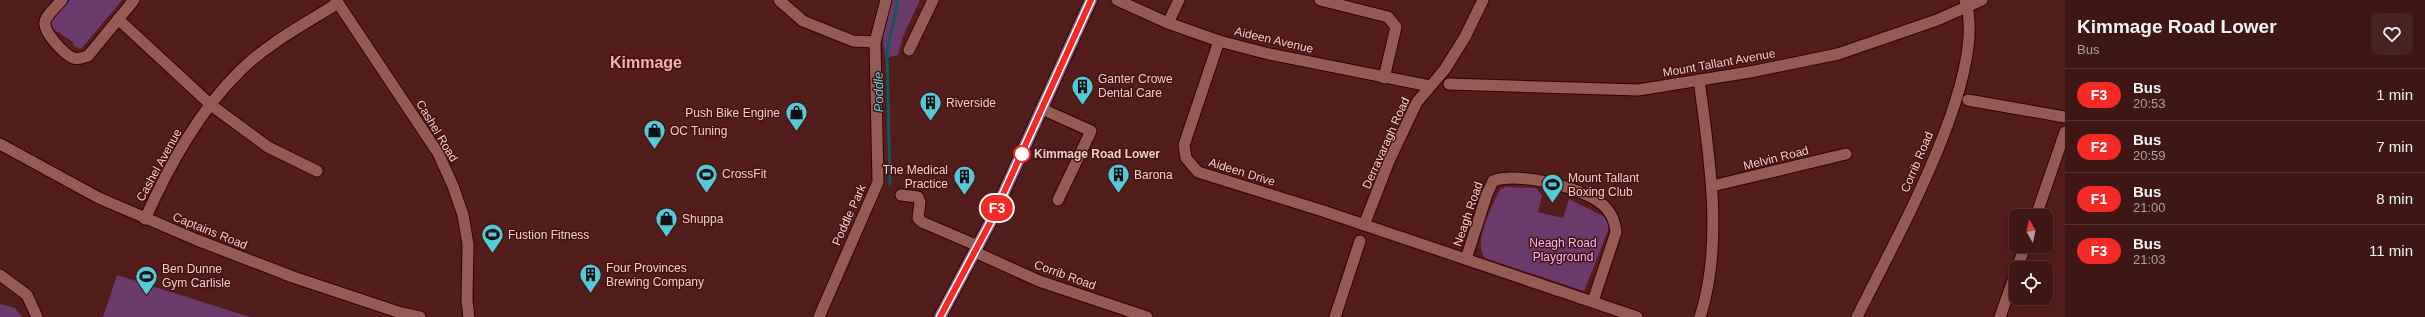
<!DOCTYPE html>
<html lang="en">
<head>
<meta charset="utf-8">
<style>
  :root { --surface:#3e1614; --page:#492322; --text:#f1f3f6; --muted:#ad9fa0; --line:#573534 }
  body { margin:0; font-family:Helvetica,sans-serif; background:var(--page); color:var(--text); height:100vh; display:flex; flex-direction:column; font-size:15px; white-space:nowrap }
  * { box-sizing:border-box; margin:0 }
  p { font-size:13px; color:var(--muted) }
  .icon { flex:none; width:22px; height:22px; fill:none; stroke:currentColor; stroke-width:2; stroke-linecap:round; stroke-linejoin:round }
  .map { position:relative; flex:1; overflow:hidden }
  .side { display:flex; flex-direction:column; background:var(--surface); width:360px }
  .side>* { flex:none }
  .badge { padding:0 8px; border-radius:13px; font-size:14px; line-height:26px }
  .needle { width:26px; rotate:351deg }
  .tools { position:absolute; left:2009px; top:209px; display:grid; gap:8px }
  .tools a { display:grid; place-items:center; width:44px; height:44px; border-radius:8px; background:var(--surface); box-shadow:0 2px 6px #0003,0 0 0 1px var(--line); font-size:20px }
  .map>.badge { position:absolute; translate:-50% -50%; box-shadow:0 0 0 2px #fff }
  .round { display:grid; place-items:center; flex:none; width:42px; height:42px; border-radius:8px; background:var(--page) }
  .headline { display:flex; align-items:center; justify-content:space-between; height:68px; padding:0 12px }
  h1 { font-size:19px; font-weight:700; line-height:30px }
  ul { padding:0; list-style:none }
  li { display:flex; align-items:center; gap:12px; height:52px; padding:0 12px; border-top:1px solid var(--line) }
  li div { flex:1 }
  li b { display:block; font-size:15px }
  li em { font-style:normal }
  li .badge { min-width:44px; font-weight:700; text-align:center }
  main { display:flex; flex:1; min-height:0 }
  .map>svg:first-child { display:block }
</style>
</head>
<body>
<main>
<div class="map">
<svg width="2065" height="317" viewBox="0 0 2065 317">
  <rect width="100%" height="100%" fill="#521d1a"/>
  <!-- green -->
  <g fill="#6b3a6d">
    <path d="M 70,0 L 122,0 L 81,49 L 74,46 L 73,42 L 53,29 L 51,22 Z"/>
    <path d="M 886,0 L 920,0 L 903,36 L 898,55 L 885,58 L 881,18 Z"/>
    <path d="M 1506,187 L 1536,188 L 1542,195 L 1538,212 L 1563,218 L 1569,199 L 1609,219 L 1608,231 L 1584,291 L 1485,258 C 1472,243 1493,205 1500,189 Z"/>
    <path d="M 117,275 L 250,317 L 103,317 Z"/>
    <path d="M 0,304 L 15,308 L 22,317 L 0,317 Z"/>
  </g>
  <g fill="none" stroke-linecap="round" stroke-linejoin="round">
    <!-- stream -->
    <path stroke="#15555c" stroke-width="3" d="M 890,184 L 887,51 L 898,0"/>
    <defs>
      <g id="minor">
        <path d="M 62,0 C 57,6 46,15 45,22 C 43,32 64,54 73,58 C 78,60 83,57 88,56 L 134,0"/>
        <path d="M 336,0 L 438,153 L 453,186 L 463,215 L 468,244 L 467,301 L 469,317"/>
        <path d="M 779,0 L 803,21 L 853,41 L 875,42"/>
        <path d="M 1117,0 L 1168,23 L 1219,41 L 1269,54 L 1430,86"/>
        <path d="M 1320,0 L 1388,17 L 1396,27 L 1384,78"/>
        <path d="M 118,19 L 211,105 L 268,147 L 317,171"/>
        <path d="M 1168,23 L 1179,0"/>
        <path d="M 1219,41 L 1184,145 L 1186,158 L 1198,172 L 1323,211 L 1637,317"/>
        <path d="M 909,50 L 933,0"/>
        <path d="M 1699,80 C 1709,154 1724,244 1700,317"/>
        <path d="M 1449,84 L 1638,90 L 1750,72 L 1838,54 L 1937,20 L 1982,0"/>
        <path d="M 1968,100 L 2065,117"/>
        <path d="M 1042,109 L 1091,131 L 1058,200"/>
        <path d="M 0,144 L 99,198 L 197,240 L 293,277 L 401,313 L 420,317"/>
        <path d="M 1712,186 L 1846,154"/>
        <path d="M 901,195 L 918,197 L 920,202 L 918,218 L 922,222 L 978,246"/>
        <path d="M 2036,216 L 2065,132"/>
        <path d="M 145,219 C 169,166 198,112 240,71 C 268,43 305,24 338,3"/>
        <path d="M 1364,225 L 1389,161 L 1417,102 L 1445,69 L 1465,37 L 1483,0"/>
        <path d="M 975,252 L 1039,281 L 1147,317"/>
        <path d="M 1466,259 L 1487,194 L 1493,181 C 1519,171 1589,188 1607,209 C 1613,216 1615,223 1616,232 L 1593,301"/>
        <path d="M 2017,268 L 2025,246"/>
        <path d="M 0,275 L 27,295 L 37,317"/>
        <path d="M 819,317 L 878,182 L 875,42 L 886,0"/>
        <path d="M 1335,317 L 1360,241"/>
        <path d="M 1857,317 C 1891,247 1991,74 1965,0"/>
        <path d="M 2000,317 L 2016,272"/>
      </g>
      <path id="secondary" d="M 940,317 L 990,223 L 1091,0"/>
    </defs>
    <!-- minor casing -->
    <use href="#minor" stroke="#350204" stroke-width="13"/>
    <!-- secondary casing -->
    <use href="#secondary" stroke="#350204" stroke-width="14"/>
    <!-- minor -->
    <use href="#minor" stroke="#965a55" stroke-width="11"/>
    <!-- secondary -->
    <use href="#secondary" stroke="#836684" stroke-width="12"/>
  </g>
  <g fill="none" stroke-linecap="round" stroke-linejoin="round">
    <defs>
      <path id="line" d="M 940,317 L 990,223 L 1091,0"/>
    </defs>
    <!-- line casing -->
    <use href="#line" stroke="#fff" stroke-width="9"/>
    <!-- line -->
    <use href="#line" stroke="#f52a26" stroke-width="6"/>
  </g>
  <!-- icons -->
  <defs>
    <symbol id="building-pin" viewBox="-11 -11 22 30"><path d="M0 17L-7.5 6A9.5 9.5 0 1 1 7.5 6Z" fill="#52cbd9" stroke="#461211"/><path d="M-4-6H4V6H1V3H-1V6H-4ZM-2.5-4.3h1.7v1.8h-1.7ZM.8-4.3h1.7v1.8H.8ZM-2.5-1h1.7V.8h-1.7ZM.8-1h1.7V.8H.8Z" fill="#111"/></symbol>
    <symbol id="shop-pin" viewBox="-11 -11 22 30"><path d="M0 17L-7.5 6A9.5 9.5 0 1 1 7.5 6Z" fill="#52cbd9" stroke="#461211"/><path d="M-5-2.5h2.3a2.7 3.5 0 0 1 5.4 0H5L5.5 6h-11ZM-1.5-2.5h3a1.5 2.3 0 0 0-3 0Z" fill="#111"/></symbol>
    <symbol id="stadium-pin" viewBox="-11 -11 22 30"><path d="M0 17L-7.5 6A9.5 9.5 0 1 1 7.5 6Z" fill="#52cbd9" stroke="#461211"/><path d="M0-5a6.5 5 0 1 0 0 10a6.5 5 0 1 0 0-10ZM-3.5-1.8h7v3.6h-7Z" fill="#111"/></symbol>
  </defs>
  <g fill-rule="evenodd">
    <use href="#building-pin" x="1070" y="74" width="25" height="34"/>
    <use href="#building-pin" x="918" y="90" width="25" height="34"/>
    <use href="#shop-pin" x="784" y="100" width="25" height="34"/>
    <use href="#shop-pin" x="642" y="118" width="25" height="34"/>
    <use href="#stadium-pin" x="694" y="162" width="25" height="34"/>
    <use href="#building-pin" x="1106" y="162" width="25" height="34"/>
    <use href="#building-pin" x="952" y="164" width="25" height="34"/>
    <use href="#stadium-pin" x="1540" y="172" width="25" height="34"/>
    <use href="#shop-pin" x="654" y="206" width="25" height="34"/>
    <use href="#stadium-pin" x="480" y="222" width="25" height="34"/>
    <use href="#building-pin" x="578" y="262" width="25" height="34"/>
    <use href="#stadium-pin" x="134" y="264" width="25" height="34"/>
  </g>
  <!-- markers -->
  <circle fill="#fff" stroke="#f52a26" stroke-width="2" cx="1022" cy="154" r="8"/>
  <g text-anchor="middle" stroke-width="3" stroke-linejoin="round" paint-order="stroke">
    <!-- street labels -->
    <g font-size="12" fill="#f0ceca" stroke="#461211">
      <text transform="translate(1274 40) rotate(13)" y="4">Aideen Avenue</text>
      <text transform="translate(1719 63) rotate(-10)" y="4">Mount Tallant Avenue</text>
      <text transform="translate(437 131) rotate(59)" y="4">Cashel Road</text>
      <text transform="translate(1386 143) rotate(-66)" y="4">Derravaragh Road</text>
      <text transform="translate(1776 158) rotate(-14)" y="4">Melvin Road</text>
      <text transform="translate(1917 162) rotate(-67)" y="4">Corrib Road</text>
      <text transform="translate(159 165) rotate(-61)" y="4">Cashel Avenue</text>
      <text transform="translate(1242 172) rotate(17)" y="4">Aideen Drive</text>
      <text transform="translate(1468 214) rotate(-71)" y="4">Neagh Road</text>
      <text transform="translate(849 215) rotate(-66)" y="4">Poddle Park</text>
      <text transform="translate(210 231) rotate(22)" y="4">Captains Road</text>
      <text transform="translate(1065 275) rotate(20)" y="4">Corrib Road</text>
    </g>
    <!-- poi labels -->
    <g font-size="12" fill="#f0ceca" stroke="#461211" text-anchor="start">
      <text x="1098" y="83">Ganter Crowe<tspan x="1098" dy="14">Dental Care</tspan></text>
      <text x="946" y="107">Riverside</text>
      <text x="780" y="117" text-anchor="end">Push Bike Engine</text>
      <text x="670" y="135">OC Tuning</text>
      <text x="948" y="174" text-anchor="end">The Medical<tspan x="948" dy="14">Practice</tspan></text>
      <text x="722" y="178">CrossFit</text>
      <text x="1134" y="179">Barona</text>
      <text x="1568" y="182">Mount Tallant<tspan x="1568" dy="14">Boxing Club</tspan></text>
      <text x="682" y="223">Shuppa</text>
      <text x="508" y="239">Fustion Fitness</text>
      <text x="606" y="272">Four Provinces<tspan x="606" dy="14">Brewing Company</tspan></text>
      <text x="162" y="273">Ben Dunne<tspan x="162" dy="14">Gym Carlisle</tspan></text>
    </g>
    <!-- stop labels -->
    <g font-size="12" font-weight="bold" fill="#f0ceca" stroke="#461211" text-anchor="start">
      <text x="1034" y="158">Kimmage Road Lower</text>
    </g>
    <!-- park labels -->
    <g font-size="12" fill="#f6b6f8" stroke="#461211">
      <text x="1563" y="247">Neagh Road<tspan x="1563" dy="14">Playground</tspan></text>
    </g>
    <!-- water labels -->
    <g font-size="13" font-style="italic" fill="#58d7e5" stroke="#461211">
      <text transform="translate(878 92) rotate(-91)" y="5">Poddle</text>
    </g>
    <!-- district labels -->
    <g font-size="16" font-weight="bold" fill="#f5b2ab" stroke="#461211">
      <text x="646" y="68">Kimmage</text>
    </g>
  </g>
</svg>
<div class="tools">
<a><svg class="needle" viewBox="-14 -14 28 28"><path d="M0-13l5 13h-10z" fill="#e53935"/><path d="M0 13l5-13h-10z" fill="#ad9fa0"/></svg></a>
<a><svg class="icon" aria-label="locate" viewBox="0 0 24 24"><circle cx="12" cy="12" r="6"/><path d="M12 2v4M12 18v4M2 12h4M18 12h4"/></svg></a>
</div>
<b class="badge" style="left:997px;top:208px;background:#f52a26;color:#fff">F3</b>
</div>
<section class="side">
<div class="headline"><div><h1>Kimmage Road Lower</h1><p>Bus</p></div><a class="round"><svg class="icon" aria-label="heart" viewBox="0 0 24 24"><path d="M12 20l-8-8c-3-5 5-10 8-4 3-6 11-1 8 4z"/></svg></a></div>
<ul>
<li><span class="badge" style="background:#f52a26;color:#fff">F3</span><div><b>Bus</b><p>20:53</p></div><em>1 min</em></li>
<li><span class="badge" style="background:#f52a26;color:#fff">F2</span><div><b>Bus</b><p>20:59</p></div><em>7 min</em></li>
<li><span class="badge" style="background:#f52a26;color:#fff">F1</span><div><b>Bus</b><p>21:00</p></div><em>8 min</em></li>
<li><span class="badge" style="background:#f52a26;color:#fff">F3</span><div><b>Bus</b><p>21:03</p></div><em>11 min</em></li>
</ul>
</section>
</main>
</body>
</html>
